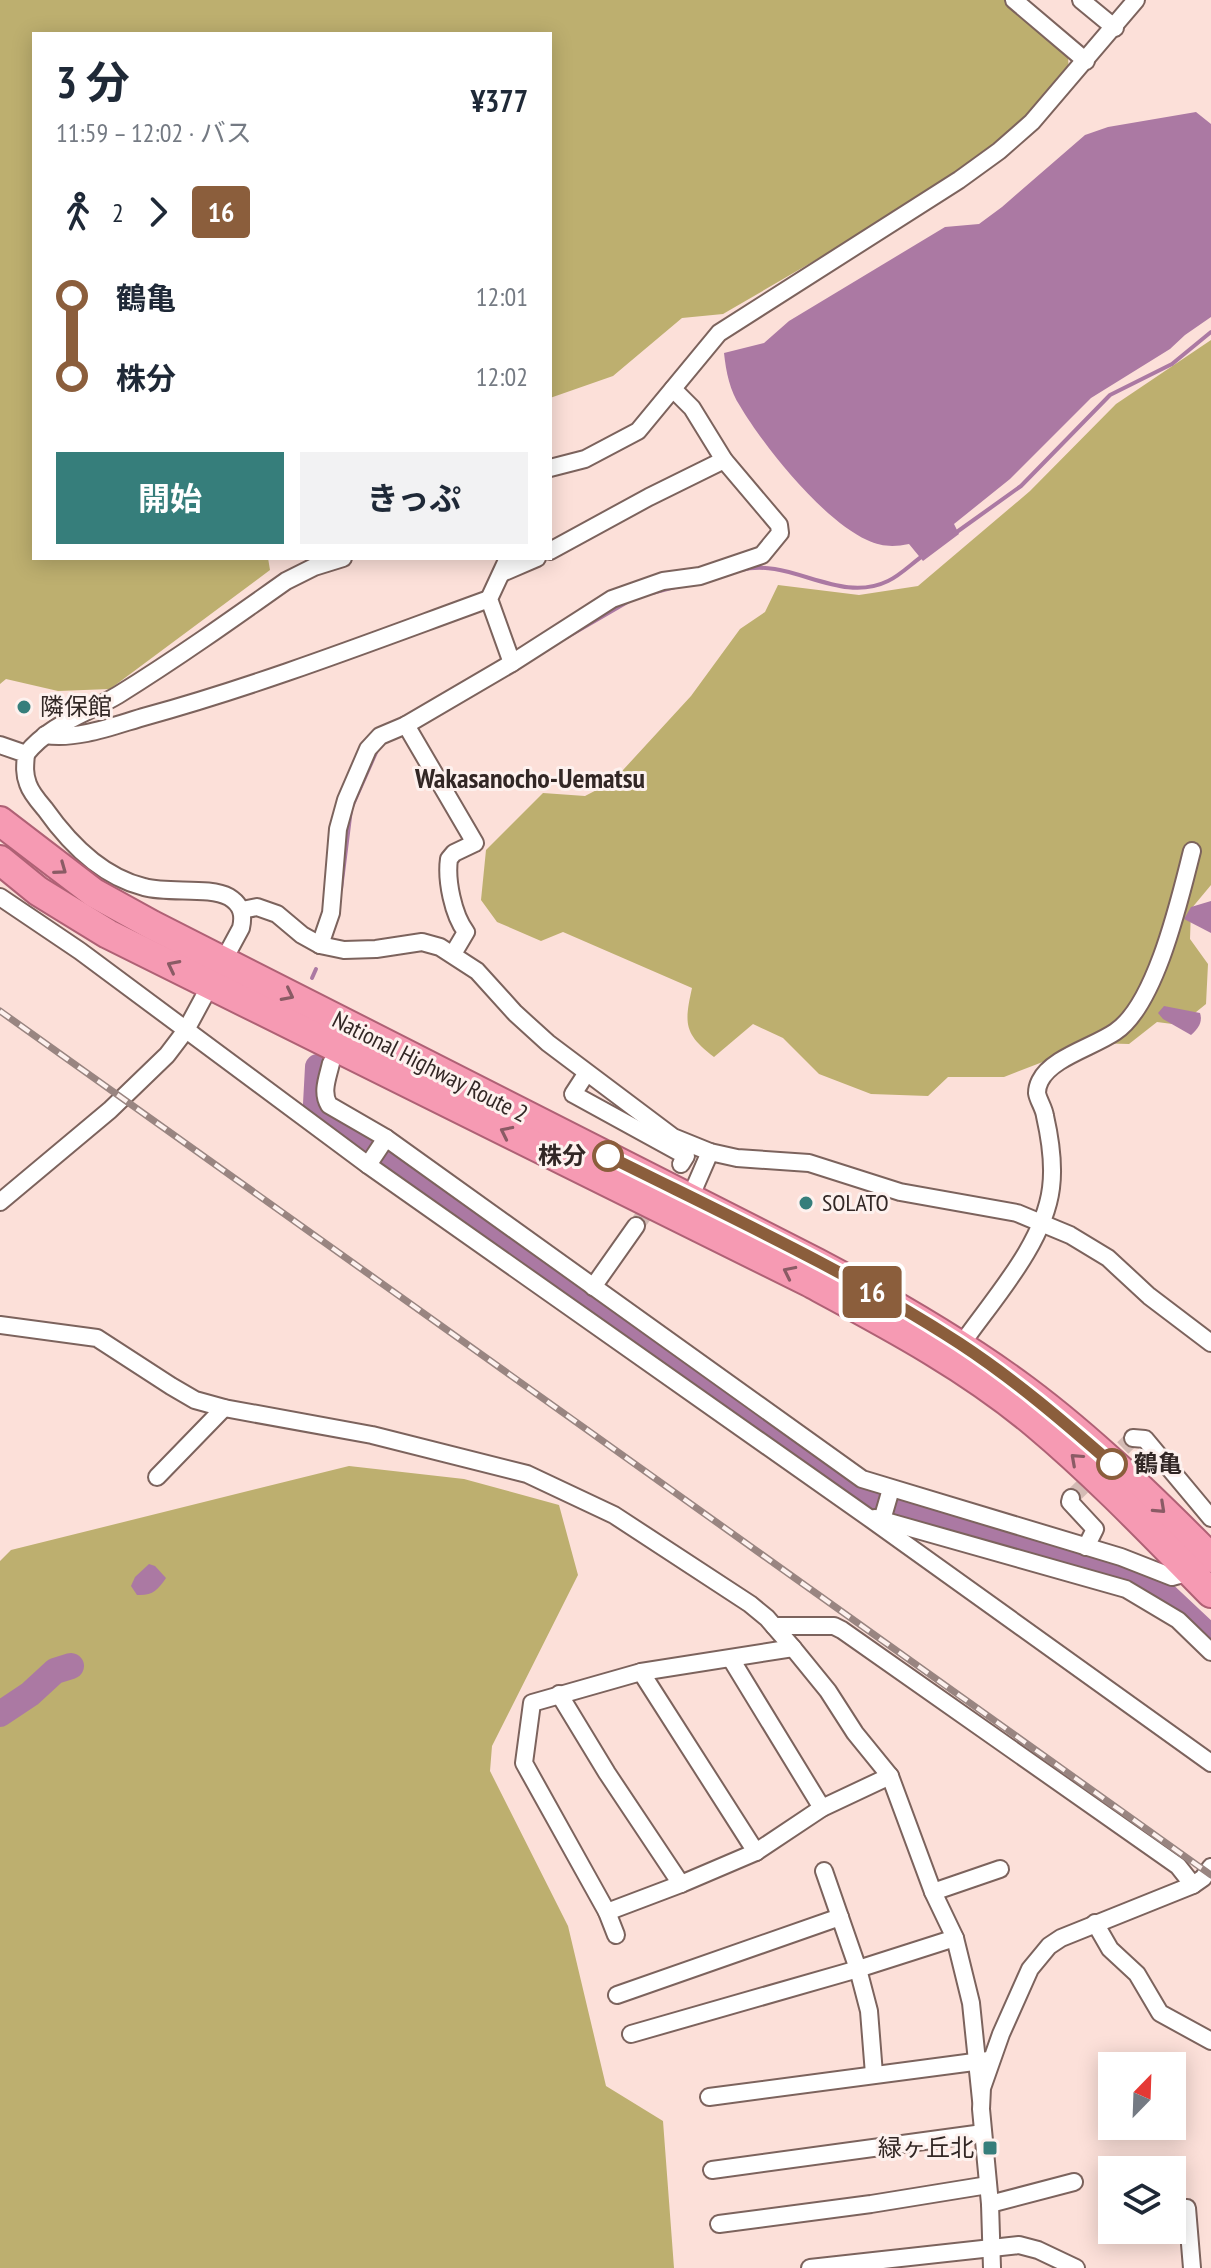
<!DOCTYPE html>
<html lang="ja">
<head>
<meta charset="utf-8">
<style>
  :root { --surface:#fff; --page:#f2f2f3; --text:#1f2937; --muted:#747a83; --accent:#367e7b }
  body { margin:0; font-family:"PT Sans Narrow","Noto Sans JP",sans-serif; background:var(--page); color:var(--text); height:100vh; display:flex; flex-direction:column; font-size:30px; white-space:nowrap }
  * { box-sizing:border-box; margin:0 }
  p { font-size:26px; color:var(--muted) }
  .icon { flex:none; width:44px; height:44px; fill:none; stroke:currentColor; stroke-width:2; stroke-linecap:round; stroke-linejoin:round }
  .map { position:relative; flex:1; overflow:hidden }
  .side { position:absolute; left:32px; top:32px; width:520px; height:528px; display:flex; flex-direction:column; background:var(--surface); border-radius:0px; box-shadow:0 4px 20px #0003 }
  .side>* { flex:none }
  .badge { padding:0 16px; border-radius:6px; font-size:28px; line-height:52px }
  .needle { width:52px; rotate:23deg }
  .controls { position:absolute; left:1098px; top:2052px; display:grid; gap:16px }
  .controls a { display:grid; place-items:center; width:88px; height:88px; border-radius:0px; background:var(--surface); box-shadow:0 4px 20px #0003; font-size:40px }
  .map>.badge { position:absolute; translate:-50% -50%; box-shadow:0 0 0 4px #fff }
  .legs { display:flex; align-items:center; gap:12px; height:88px; padding:0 24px; font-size:26px }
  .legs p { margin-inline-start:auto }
  .headline { display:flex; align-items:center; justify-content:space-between; height:136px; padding:0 24px }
  h1 { font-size:44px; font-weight:700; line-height:60px }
  .action { display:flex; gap:16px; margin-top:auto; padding:16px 24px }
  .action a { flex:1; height:92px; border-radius:0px; background:var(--accent); color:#fff; font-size:32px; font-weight:700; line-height:92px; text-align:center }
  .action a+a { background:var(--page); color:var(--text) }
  ul { padding:0 24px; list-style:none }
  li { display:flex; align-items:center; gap:28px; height:80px; font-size:30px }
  li i { display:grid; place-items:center; width:12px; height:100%; margin:0 10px; background:currentColor }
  li i::after { content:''; width:20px; height:20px; margin:-10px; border:6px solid; border-radius:50%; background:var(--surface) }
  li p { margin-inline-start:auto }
  li:first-child i { background:linear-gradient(#0000 50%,currentColor 0) }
  li:last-child i { background:linear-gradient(currentColor 50%,#0000 0) }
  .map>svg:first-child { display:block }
</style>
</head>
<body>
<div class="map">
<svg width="1211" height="2268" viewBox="0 0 1211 2268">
  <rect width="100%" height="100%" fill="#fce0d9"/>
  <!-- forest -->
  <g fill="#bdaf6f">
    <path d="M 0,0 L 1005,0 L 1068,56 L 1069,74 L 994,148 L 881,222 L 723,314 L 682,318 L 613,376 L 550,398 L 550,34 L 34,34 L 34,558 L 268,558 L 270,570 L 110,689 L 58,691 L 6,679 L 0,684 Z"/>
    <path d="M 1211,340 L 1211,885 L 1191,909 L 1190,939 L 1208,964 L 1206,1004 L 1180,1025 L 1157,1022 L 1129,1044 L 1092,1043 L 1004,1077 L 948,1077 L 928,1096 L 871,1094 L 819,1074 L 783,1038 L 753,1024 L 714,1057 C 684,1034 684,1024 692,988 L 563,932 L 541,941 L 497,922 L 481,900 L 486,850 L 543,793 L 585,796 L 612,782 L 691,696 L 740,629 L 765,612 L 778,585 L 859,595 L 918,586 L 1030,491 L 1116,404 Z"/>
    <path d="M 349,1466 L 464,1479 L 559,1505 L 578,1575 L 492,1746 L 490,1771 L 568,1926 L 606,2086 L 663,2121 L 674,2268 L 0,2268 L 0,1561 L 11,1550 Z"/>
  </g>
  <!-- water -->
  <g fill="#ab79a3">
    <path d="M 1196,112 L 1211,124 L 1211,317 L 1185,335 L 1170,349 L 1091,398 L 1010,479 L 954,524 L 959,534 L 923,561 L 909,544 C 894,547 882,547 867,540 C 823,520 765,448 740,406 C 730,391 726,372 724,353 L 764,343 L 789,321 L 945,227 L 979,224 L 1002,207 L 1085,135 L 1108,127 Z"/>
    <path d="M 1211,901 L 1211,933 L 1184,919 L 1191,907 Z"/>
    <path d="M 1164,1006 L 1200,1013 C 1203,1022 1198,1029 1191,1035 L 1163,1019 L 1158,1013 Z"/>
    <path d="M 149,1564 L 155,1566 L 166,1578 C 158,1590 152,1596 137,1595 L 131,1586 L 135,1577 Z"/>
  </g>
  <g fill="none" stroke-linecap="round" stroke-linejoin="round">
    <!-- stream -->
    <g stroke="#ab79a3" stroke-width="4">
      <path d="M 954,534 L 1021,486 L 1110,395 L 1172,364 L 1211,332"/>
      <path d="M 741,570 C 790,557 839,605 888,581 C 901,575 912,563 924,555"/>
      <path d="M 652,593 L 675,587"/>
      <path d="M 567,637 L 629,601"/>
      <path d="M 341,889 L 351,809 L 378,748"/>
      <path d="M 312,978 L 316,969"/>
    </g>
    <!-- river -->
    <g stroke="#ab79a3" stroke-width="26">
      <path d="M 318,1067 L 316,1104 L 337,1122 L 873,1501 L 1119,1571 L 1163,1593 L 1211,1638"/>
      <path d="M 0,1714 L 30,1694 L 55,1671 L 71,1666"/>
    </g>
    <!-- minor-tunnel -->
    <g stroke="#d4bbb5" stroke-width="16" stroke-dasharray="16 8" stroke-linecap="butt">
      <path d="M 636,1226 L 681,1164"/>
      <path d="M 1071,1498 L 1133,1438"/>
    </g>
    <defs>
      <g id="minor">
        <path d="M 1014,0 L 1086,61"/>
        <path d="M 1081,0 L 1115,28"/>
        <path d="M 550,468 L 585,459 L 638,431 L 719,333 L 959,180 L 999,151 L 1032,122 L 1136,0"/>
        <path d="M 550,551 L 649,497 L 724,460"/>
        <path d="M 508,558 L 489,599 L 512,663"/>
        <path d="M 502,573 L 537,558"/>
        <path d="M 406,725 L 475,843 L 454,853 L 449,859 C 446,880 453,915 466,932 L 453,954"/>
        <path d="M 45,735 C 79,740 115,725 147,716 C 263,684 376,640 489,599"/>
        <path d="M 0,745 L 26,754 C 25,765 24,774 28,784 C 31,793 39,802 45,809 C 69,843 103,877 144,887 C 169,894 209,886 229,897 C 242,905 244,915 241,928 L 186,1030 L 167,1055 L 110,1110 L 0,1202"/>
        <path d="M 26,754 C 50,724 86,714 118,695 C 176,659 231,620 286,581 L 314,567 L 343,558"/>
        <path d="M 0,897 L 80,951 L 368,1165 L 872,1520 L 1211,1763"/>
        <path d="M 242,910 L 257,907 L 277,914 L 302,935 L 320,945 L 344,950 L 376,949 L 422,942 L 440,947 L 477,971 L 515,1013 L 548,1043 L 673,1137 L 710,1152 L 737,1158 L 809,1163 L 900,1192 L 1017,1213 L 1070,1235 L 1108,1258 L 1149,1296 L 1211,1343"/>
        <path d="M 320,945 L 331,913 L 338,829 L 346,800 L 368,749 L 380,736 L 406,725 L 512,663 L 612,599 L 663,581 L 700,576 L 762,555 L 780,533 L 779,525 L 724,460 L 692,408 L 673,389"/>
        <path d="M 331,1063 C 328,1077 321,1092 329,1105 L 386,1138 L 862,1479 L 1121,1557 L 1172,1577 L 1190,1572"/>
        <path d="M 586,1074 L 573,1094 L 686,1156 L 681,1164"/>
        <path d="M 368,1165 L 386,1138"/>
        <path d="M 690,1198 L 710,1152"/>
        <path d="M 593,1287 L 636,1226"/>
        <path d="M 0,1325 L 97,1338 L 171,1386 L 195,1400 L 224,1408 L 372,1435 L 527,1474 L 614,1515 L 750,1604 L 767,1618 L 793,1648 L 828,1691 L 855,1733 L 890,1776 L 933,1892 L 955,1938 L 971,2003 L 981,2100"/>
        <path d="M 961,1345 C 993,1299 1044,1244 1051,1188 C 1054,1165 1050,1138 1045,1116 C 1044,1108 1038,1100 1037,1093 C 1037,1088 1038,1085 1040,1081 C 1051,1058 1093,1047 1115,1032 C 1156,1005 1180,898 1192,851"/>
        <path d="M 1133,1438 L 1145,1439 L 1211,1518"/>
        <path d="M 157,1477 L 224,1408"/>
        <path d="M 1071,1498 L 1070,1502 L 1095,1529 L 1086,1547"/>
        <path d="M 875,1518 L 1126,1589 L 1178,1620 L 1211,1652"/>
        <path d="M 882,1520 L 891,1489"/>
        <path d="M 774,1626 L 834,1626 L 842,1630 L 1178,1866 L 1193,1885"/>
        <path d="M 793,1648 L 641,1672 L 532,1703 L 524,1763 L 607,1912 L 681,1884 L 756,1852 L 822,1808 L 890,1776"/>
        <path d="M 731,1659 L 822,1808"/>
        <path d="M 641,1672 L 756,1852"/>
        <path d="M 559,1694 L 607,1773 L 681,1884"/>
        <path d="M 824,1871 L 858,1969 L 869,2011 L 874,2074"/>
        <path d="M 933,1892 L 1000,1869"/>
        <path d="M 607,1912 L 616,1935"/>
        <path d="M 1095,1923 L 1110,1949 L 1137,1974 L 1160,2013 L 1211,2041"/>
        <path d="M 617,1995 L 840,1917"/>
        <path d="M 631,2034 L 858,1969 L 955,1938"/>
        <path d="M 709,2097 L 989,2060"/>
        <path d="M 712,2170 L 983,2133"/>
        <path d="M 990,2204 L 1074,2182"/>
        <path d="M 1187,2208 L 1192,2268"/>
        <path d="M 719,2224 L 871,2204 L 988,2185"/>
        <path d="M 810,2268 L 1019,2245 L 1038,2250 L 1076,2268"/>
        <path d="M 992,2268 L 990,2204 L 981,2109 L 982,2088 L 1001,2034 L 1030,1969 L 1049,1946 L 1061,1938 L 1193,1885 L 1203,1878 L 1211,1867"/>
      </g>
      <g id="trunk">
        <path d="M 0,821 L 94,893 L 152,925 L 817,1263 C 889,1301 959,1341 1025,1390 C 1092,1440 1152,1499 1211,1558"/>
        <path d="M 0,860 L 38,891 L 108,934 L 809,1282 C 887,1324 967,1366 1036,1424 C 1098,1476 1154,1535 1211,1593"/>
      </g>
    </defs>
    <!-- minor casing -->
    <use href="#minor" stroke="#7c635d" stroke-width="20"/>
    <!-- trunk casing -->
    <use href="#trunk" stroke="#af6175" stroke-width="32"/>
    <!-- minor -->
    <use href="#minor" stroke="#fff" stroke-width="16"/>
    <!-- trunk -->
    <use href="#trunk" stroke="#f69ab3" stroke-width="28"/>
    <defs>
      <path id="rail" d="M 0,1011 L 1211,1875"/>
    </defs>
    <!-- rail casing -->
    <use href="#rail" stroke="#998581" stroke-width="7"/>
    <!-- rail -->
    <use href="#rail" stroke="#fdf1ee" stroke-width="4" stroke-dasharray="12" stroke-linecap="butt"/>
  </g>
  <!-- one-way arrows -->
  <defs><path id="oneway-chevron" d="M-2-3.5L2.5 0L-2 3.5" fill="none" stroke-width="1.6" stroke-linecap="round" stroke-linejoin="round" transform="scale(2)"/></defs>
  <g stroke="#8a5b65">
    <use href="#oneway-chevron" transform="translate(61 869) rotate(36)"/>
    <use href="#oneway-chevron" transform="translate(173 966) rotate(-153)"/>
    <use href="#oneway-chevron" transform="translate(288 995) rotate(27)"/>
    <use href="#oneway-chevron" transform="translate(506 1132) rotate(-154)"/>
    <use href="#oneway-chevron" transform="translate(789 1272) rotate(-154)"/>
    <use href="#oneway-chevron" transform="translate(1076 1459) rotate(-138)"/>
    <use href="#oneway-chevron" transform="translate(1160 1508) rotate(43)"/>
  </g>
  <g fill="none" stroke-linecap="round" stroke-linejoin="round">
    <defs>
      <path id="line-1" d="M 608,1156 C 726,1215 848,1271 959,1343 C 1014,1379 1063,1421 1112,1464"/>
    </defs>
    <!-- line-1 casing -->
    <use href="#line-1" stroke="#fff" stroke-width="18"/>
    <!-- line-1 -->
    <use href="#line-1" stroke="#8b5e3c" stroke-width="12"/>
  </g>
  <!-- markers -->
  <g fill="#367e7b" stroke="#fdf1ee" stroke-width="3">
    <circle cx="24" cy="707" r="8"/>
    <circle cx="806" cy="1203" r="8"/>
    <rect x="982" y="2140" width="16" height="16" rx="4"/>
  </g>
  <g fill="#fff" stroke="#8b5e3c" stroke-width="4">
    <circle cx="608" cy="1156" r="14"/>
    <circle cx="1112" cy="1464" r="14"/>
  </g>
  <g text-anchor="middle" stroke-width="6" stroke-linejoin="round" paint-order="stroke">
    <!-- poi labels -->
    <g font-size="24" fill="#322725" stroke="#fdf1ee" text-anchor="start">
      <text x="40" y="715">隣保館</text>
      <text x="822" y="1211">SOLATO</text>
      <text x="974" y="2156" text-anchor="end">緑ヶ丘北</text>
    </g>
    <!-- street labels -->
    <g font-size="24" fill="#322725" stroke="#fdf1ee">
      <text transform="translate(430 1067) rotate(27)" y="8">National Highway Route 2</text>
    </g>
    <!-- stop labels -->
    <g font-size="24" font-weight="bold" fill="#322725" stroke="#fdf1ee" text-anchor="end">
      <text x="586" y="1164">株分</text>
      <text x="1134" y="1472" text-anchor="start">鶴亀</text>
    </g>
    <!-- quarter labels -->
    <g font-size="28" font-weight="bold" fill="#322725" stroke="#fdf1ee">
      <text x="530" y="788">Wakasanocho-Uematsu</text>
    </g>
  </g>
</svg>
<div class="controls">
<a><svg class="needle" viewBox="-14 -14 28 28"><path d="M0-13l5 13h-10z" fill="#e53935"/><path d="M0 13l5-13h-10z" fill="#747a83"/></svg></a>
<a><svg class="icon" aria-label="layers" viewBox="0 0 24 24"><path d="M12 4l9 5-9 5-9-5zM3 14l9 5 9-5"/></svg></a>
</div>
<b class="badge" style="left:872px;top:1292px;background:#8b5e3c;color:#fff">16</b>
<section class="side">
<div class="headline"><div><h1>3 分</h1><p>11:59 – 12:02 · バス</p></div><b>¥377</b></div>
<div class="legs"><svg class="icon" aria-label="walk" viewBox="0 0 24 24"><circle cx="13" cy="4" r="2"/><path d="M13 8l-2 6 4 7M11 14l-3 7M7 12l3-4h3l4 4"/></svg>2<svg class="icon" aria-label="forward" viewBox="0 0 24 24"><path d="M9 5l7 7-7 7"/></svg><b class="badge" style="background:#8b5e3c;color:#fff">16</b></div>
<ul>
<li><i style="color:#8b5e3c"></i><b>鶴亀</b><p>12:01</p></li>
<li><i style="color:#8b5e3c"></i><b>株分</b><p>12:02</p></li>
</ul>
<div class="action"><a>開始</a><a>きっぷ</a></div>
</section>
</div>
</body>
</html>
